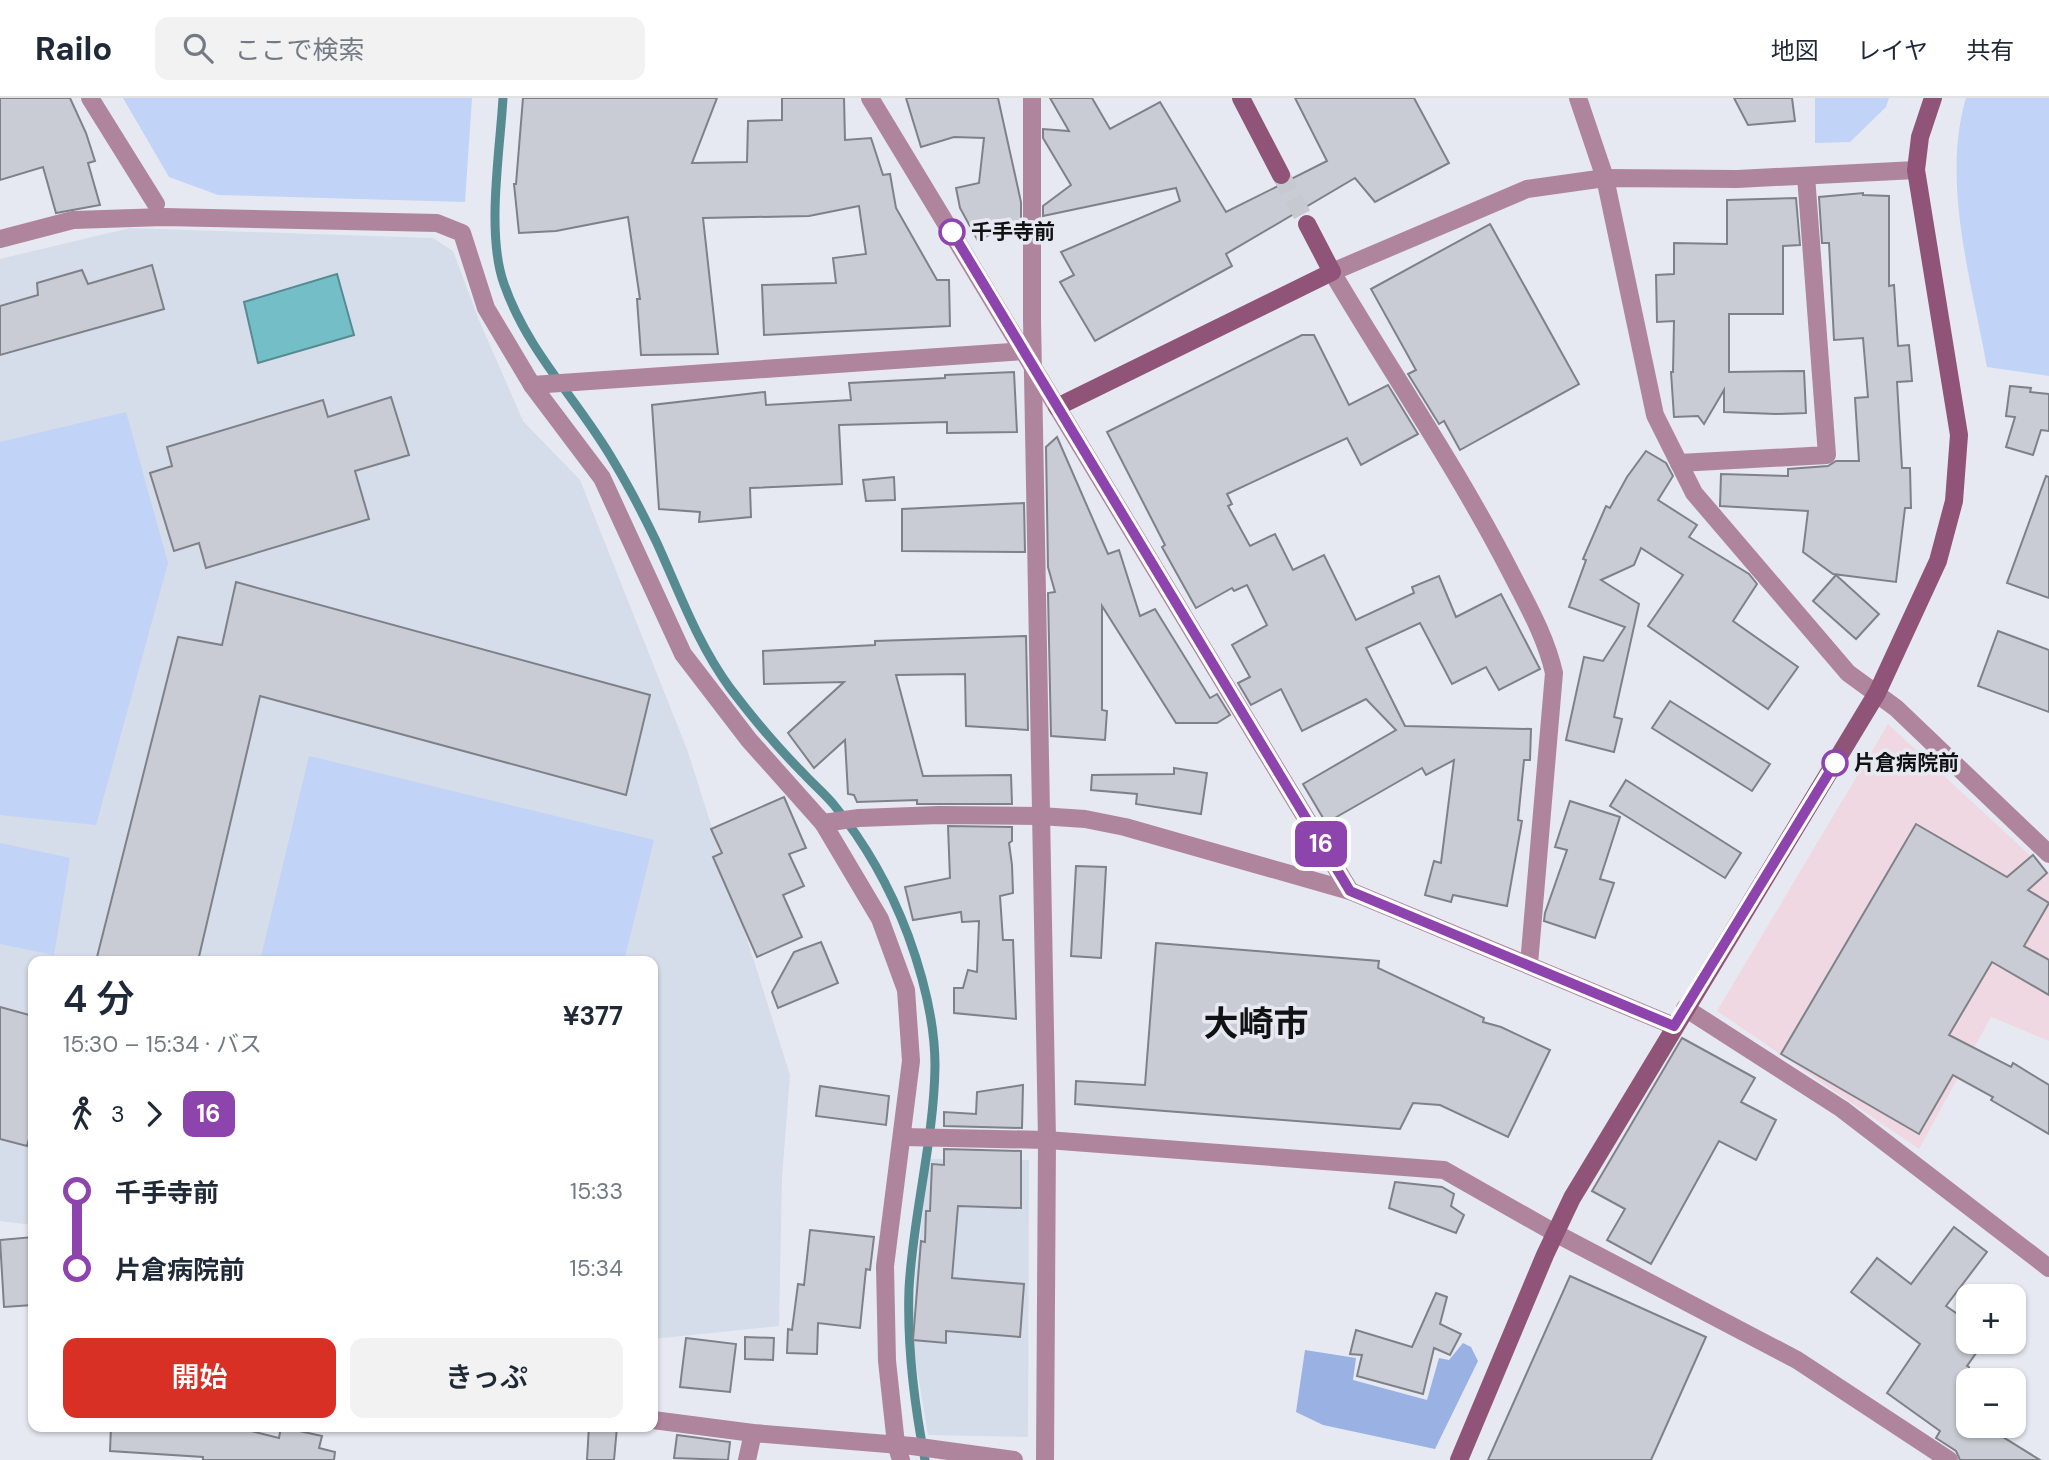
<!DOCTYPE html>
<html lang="ja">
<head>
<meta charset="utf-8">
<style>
  :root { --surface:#fff; --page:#f2f2f3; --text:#1f2937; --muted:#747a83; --line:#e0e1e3; --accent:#d93025 }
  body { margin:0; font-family:"DM Sans","Noto Sans JP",sans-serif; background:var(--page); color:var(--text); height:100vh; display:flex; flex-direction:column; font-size:26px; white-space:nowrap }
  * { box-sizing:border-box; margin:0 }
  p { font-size:23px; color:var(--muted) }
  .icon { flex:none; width:38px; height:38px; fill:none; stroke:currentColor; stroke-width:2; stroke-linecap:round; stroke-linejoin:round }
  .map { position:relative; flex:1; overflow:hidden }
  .panel { position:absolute; left:28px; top:858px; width:630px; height:476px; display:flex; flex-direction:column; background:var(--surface); border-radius:14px; box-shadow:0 2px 5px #0004 }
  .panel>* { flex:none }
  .badge { padding:0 14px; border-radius:10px; font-size:24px; line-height:46px }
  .tools { position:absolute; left:1956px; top:1186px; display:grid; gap:14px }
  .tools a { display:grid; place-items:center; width:70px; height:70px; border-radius:14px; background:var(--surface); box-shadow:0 2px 5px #0004; font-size:35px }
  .map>.badge { position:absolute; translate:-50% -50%; box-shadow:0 0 0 4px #fff }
  .legs { display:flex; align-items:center; gap:10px; height:77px; padding:0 35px; font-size:23px }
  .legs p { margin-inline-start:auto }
  .headline { display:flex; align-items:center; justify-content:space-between; height:119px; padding:0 35px }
  h1 { font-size:38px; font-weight:600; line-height:52px }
  .action { display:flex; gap:14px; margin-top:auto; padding:14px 35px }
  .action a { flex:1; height:80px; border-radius:14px; background:var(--accent); color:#fff; font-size:28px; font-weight:600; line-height:80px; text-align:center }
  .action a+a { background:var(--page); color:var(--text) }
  ul { padding:0 35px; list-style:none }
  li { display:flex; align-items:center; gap:24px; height:77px; font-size:26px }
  li i { display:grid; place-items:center; width:10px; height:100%; margin:0 9px; background:currentColor }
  li i::after { content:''; width:18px; height:18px; margin:-9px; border:5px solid; border-radius:50%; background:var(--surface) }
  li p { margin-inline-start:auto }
  li:first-child i { background:linear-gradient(#0000 50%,currentColor 0) }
  li:last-child i { background:linear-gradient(currentColor 50%,#0000 0) }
  header { display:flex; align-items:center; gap:42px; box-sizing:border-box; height:98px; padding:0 35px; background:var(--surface); border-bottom:2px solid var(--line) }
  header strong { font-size:33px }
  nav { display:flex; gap:38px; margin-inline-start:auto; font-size:24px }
  .search { width:490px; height:63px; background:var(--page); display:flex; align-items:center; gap:18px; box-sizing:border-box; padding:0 24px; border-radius:14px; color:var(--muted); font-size:26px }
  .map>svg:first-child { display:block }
</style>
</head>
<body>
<header>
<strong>Railo</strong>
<div class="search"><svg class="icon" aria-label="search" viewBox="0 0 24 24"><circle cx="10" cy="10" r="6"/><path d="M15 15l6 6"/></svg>ここで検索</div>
<nav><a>地図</a><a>レイヤ</a><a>共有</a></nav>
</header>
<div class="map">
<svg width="2049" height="1362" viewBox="0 0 2049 1362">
  <rect width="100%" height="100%" fill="#e6e9f1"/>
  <!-- built -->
  <g fill="#d5dcea">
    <path d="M 130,130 L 433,140 L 453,153 L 479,222 L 523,323 L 580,382 L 688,654 L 790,977 L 782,1079 L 779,1228 L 653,1241 L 653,863 L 33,863 L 33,1127 L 0,1123 L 0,161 Z"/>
    <path d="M 929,1061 L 1029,1062 L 1028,1339 L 928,1337 L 914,1253 L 915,1182 Z"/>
  </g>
  <!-- medical -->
  <path fill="#f0d8e3" d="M 1888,626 L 2049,775 L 2049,943 L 1991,919 L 1919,1051 L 1717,913 Z"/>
  <!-- green -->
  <g fill="#c1d3f7">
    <path d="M 123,0 L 472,0 L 465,104 L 218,97 L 169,79 Z"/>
    <path d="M 1815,0 L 1889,0 L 1886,9 L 1850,44 L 1815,45 Z"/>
    <path d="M 1966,0 L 2049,0 L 2049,278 L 1987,269 C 1972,185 1941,84 1966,0 Z"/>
    <path d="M 126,314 L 168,465 L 96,727 L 0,717 L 0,344 Z"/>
    <path d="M 309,658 L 654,742 L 624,863 L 260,863 Z"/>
    <path d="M 0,745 L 70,760 L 54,857 L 0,846 Z"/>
  </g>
  <!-- forest -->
  <path fill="#99b2e3" d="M 1463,1245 L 1471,1249 L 1478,1263 L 1435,1351 L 1323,1327 L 1296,1314 L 1305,1252 L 1356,1260 L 1353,1282 L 1427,1302 L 1439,1260 L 1449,1262 Z"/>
  <!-- water -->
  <path fill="#74bfc7" stroke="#568b91" stroke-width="2" d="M 337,176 L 354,237 L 258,265 L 244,204 Z"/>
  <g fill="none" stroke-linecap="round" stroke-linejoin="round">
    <!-- stream -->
    <path stroke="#568b91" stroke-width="9" d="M 503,0 C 500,53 486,136 504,186 C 528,255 579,303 614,364 C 629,389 643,416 656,443 C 679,493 697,545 730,590 C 752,619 777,649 803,675 C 813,686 825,696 834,707 C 865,745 891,792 908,837 C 923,878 935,924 935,968 C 934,1043 913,1116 909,1191 C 907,1249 914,1305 925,1362"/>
  </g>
  <!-- building -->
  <g fill="#c9ccd4" stroke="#7e8188" stroke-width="2">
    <path d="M 0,0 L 70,0 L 86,35 L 95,63 L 88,65 L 100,107 L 56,115 L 43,69 L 0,82 Z"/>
    <path d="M 523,0 L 717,0 L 692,65 L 747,64 L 748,23 L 782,22 L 782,0 L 844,0 L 845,42 L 871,40 L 883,77 L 890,76 L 896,110 L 937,182 L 949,182 L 950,228 L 764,237 L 762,187 L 836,185 L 833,160 L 866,156 L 859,108 L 809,118 L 703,120 L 718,256 L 641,257 L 637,201 L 640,201 L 628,119 L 556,133 L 519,135 L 514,86 L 516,86 Z"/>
    <path d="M 906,0 L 998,0 L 1021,104 L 1021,123 L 1013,124 L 978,143 L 960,110 L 956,90 L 979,85 L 984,40 L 954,39 L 921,49 Z"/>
    <path d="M 1050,0 L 1092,0 L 1110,31 L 1160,4 L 1226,114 L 1278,88 L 1286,87 L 1291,81 L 1327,63 L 1295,0 L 1414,0 L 1449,65 L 1375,104 L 1355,80 L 1226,156 L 1232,168 L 1095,243 L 1060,184 L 1074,177 L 1061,154 L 1180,103 L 1176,90 L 1043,118 L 1043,108 L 1071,87 L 1043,40 L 1043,31 L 1069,33 Z"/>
    <path d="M 1734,0 L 1792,0 L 1795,23 L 1748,27 Z"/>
    <path d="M 1863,95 L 1863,97 L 1889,98 L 1889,188 L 1894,187 L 1898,248 L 1909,247 L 1912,283 L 1897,284 L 1902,370 L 1910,370 L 1911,410 L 1905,410 L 1896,484 L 1833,476 L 1803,454 L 1808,413 L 1720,408 L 1721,376 L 1788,378 L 1788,371 L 1828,368 L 1836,363 L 1859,363 L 1855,300 L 1868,299 L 1863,240 L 1834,242 L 1829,145 L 1822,145 L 1819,99 Z"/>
    <path d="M 1796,100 L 1800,147 L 1783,148 L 1783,216 L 1729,216 L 1729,274 L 1804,273 L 1806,315 L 1776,316 L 1724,314 L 1724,292 L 1704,326 L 1698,318 L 1674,319 L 1671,274 L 1673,274 L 1674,223 L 1657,224 L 1656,177 L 1674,176 L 1674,145 L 1727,146 L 1727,102 Z"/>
    <path d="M 1490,126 L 1579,286 L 1460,352 L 1444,323 L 1439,326 L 1408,276 L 1416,272 L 1371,191 Z"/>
    <path d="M 152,167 L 164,211 L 0,257 L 0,208 L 38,197 L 37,185 L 82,172 L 88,186 Z"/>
    <path d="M 1302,237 L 1314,237 L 1349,307 L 1388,287 L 1418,336 L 1361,367 L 1347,340 L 1227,396 L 1232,406 L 1228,408 L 1250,448 L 1275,436 L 1293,472 L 1324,457 L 1356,522 L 1414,495 L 1412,489 L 1439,478 L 1456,519 L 1501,496 L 1540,571 L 1499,592 L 1486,569 L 1452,586 L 1420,525 L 1366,550 L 1405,628 L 1531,631 L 1530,662 L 1524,662 L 1518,722 L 1522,723 L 1507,808 L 1453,797 L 1451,804 L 1425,797 L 1434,763 L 1441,765 L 1454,662 L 1426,677 L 1422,670 L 1326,725 L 1303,686 L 1396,632 L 1366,601 L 1302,633 L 1281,591 L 1251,607 L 1238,585 L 1250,579 L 1232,547 L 1267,527 L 1247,487 L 1234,493 L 1232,490 L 1196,510 L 1162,449 L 1165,447 L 1107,334 Z"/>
    <path d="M 1014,274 L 1017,334 L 947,335 L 947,324 L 839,327 L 842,386 L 750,390 L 751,419 L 699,424 L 700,414 L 659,411 L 652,307 L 765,294 L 766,307 L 851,302 L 849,285 L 945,280 L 945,277 Z"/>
    <path d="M 2010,288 L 2031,290 L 2030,294 L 2049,296 L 2049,333 L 2041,332 L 2033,357 L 2006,349 L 2015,319 L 2006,318 Z"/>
    <path d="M 391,299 L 409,357 L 355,373 L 369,421 L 206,470 L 199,445 L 174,453 L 150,375 L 172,368 L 167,349 L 323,302 L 328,319 Z"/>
    <path d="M 1057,339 L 1108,456 L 1119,452 L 1140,518 L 1155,511 L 1210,600 L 1217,596 L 1230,617 L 1217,625 L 1176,625 L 1102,508 L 1102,612 L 1107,613 L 1105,642 L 1051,638 L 1048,495 L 1055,494 L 1048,469 L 1046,349 Z"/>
    <path d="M 1646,353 L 1666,365 L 1673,378 L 1658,402 L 1697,427 L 1689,439 L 1749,476 L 1757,486 L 1733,523 L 1798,569 L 1768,611 L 1648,528 L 1683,477 L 1641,450 L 1634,467 L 1601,482 L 1639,506 L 1614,619 L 1622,621 L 1614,654 L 1566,642 L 1584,559 L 1603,563 L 1625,529 L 1569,509 L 1586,462 L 1583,461 L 1606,408 L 1610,410 L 1627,379 Z"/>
    <path d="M 2046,378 L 2049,379 L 2049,500 L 2007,485 Z"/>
    <path d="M 894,379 L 895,402 L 866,403 L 863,382 Z"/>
    <path d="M 1024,405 L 1025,454 L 902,453 L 902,411 Z"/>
    <path d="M 1836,477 L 1879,516 L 1856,541 L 1813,503 Z"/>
    <path d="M 236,484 L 650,597 L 626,697 L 260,598 L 198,863 L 96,863 L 178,539 L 222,547 Z"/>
    <path d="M 1998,533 L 2049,552 L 2049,614 L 1978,588 Z"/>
    <path d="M 1026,538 L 1028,632 L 966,628 L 965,576 L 896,577 L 923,678 L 1011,677 L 1012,706 L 917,706 L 917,702 L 857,704 L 854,697 L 848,696 L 845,642 L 814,670 L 788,635 L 844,584 L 764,586 L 763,553 L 875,547 L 875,543 Z"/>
    <path d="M 1670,603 L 1770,666 L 1752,693 L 1652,630 Z"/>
    <path d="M 1174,670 L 1207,675 L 1201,716 L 1136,706 L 1137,696 L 1091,692 L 1092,677 L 1174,676 Z"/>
    <path d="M 1626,682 L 1741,755 L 1725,780 L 1610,708 Z"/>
    <path d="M 784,699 L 806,750 L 789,756 L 804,788 L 783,797 L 802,839 L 757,859 L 713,759 L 722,755 L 711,731 Z"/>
    <path d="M 1570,703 L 1620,719 L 1600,781 L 1614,785 L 1595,840 L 1544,823 L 1545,815 L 1567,752 L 1555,749 Z"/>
    <path d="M 1916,726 L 2007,779 L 2033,757 L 2047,775 L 2028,792 L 2049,805 L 2024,848 L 2049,862 L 2049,897 L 1992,864 L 1949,937 L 2011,969 L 2013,965 L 2049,987 L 2049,1036 L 1991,1002 L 1993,999 L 1953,977 L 1919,1036 L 1781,956 Z"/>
    <path d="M 948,728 L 1012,729 L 1012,743 L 1009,745 L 1012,767 L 1013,795 L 1000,798 L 1003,842 L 1013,842 L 1016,921 L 954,915 L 954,890 L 963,890 L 968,872 L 977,874 L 979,823 L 962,824 L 961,814 L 913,822 L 905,789 L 950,780 Z"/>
    <path d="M 1076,768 L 1106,769 L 1101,860 L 1071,858 Z"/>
    <path d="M 821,844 L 838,885 L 778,910 L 772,894 L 794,854 Z"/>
    <path d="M 1156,845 L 1379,863 L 1378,870 L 1484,920 L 1483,924 L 1501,929 L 1550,952 L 1508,1039 L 1440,1007 L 1413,1005 L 1400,1031 L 1075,1006 L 1076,983 L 1145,987 Z"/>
    <path d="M 0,909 L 33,918 L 33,1026 L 27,1048 L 0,1041 Z"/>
    <path d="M 1682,940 L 1755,980 L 1741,1004 L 1776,1022 L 1756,1062 L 1719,1043 L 1651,1166 L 1607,1142 L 1625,1111 L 1592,1093 Z"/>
    <path d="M 1023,987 L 1022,1030 L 944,1028 L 944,1014 L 976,1016 L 977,994 Z"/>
    <path d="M 820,988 L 889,998 L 886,1027 L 816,1018 Z"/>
    <path d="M 944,1051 L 1021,1053 L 1021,1110 L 958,1108 L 952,1180 L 1024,1186 L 1020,1239 L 946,1233 L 946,1245 L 913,1242 L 921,1143 L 925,1144 L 926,1113 L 930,1113 L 932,1066 L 944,1067 Z"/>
    <path d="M 1395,1084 L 1442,1089 L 1454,1096 L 1451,1108 L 1464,1117 L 1456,1135 L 1389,1110 Z"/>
    <path d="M 1954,1129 L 1987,1154 L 1946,1208 L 1969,1224 L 1969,1244 L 1984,1244 L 1967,1268 L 1969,1269 L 1969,1328 L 1985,1328 L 2040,1362 L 1960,1362 L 1956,1353 L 1936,1340 L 1940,1333 L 1887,1295 L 1920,1246 L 1851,1194 L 1877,1160 L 1911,1186 Z"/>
    <path d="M 810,1132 L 874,1139 L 870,1172 L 866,1171 L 860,1230 L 818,1225 L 817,1256 L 787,1255 L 788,1231 L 792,1232 L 798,1186 L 804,1187 Z"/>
    <path d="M 33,1139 L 33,1207 L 4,1209 L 0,1142 Z"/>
    <path d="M 1570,1178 L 1706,1239 L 1651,1362 L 1488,1362 Z"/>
    <path d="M 1436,1195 L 1447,1199 L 1440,1226 L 1461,1236 L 1450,1257 L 1434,1250 L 1423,1296 L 1357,1278 L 1362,1257 L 1350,1256 L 1356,1232 L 1412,1249 Z"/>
    <path d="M 745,1239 L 774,1240 L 773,1262 L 745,1261 Z"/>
    <path d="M 686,1240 L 736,1246 L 730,1294 L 680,1289 Z"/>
    <path d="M 111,1328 L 231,1328 L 279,1340 L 281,1329 L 322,1338 L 319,1350 L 335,1354 L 334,1362 L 203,1362 L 203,1359 L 110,1353 Z"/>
    <path d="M 589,1328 L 617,1329 L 614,1362 L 587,1362 Z"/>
    <path d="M 677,1337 L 730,1344 L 728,1362 L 674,1360 Z"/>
  </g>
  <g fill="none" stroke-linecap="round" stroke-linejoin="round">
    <!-- secondary-tunnel -->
    <path stroke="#c6c9d0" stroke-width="18" stroke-dasharray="18 9" stroke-linecap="butt" d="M 1281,77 L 1307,126"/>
    <!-- street -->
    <g stroke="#af859d" stroke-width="18">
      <path d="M 90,0 L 156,106"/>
      <path d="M 870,0 L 1350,793"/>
      <path d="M 1032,0 L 1032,222 L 1047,1042 L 1045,1362"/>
      <path d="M 1578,0 L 1605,80 L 1655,317 L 1694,395 L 1848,575 L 1896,610 L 2049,756"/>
      <path d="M 0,141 L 73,122 L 164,119 L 437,125 L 462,135 L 486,210 L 532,287 L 602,380 L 683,556 L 749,642 L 823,725 L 880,821 L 906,892 L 911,963 L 885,1168 L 887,1263 L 896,1346 L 901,1362"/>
      <path d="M 532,287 L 1024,253"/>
      <path d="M 1679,365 L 1827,357 L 1806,78"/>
      <path d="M 823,725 L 859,720 L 939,717 L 1040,718 L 1085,721 L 1125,729 L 1350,793 L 1674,928"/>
      <path d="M 1529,866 L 1554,575 C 1546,539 1527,506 1510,473 C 1457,370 1391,274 1332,174 L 1527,91 L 1605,80 L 1737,81 L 1916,72"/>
      <path d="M 1685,910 L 1842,1011 L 2049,1170"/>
      <path d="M 903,1039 L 1047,1042 L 1444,1072 L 1555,1135 L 1797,1262 L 1949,1362"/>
      <path d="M 653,1322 L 753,1335 L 912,1348 L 1014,1362"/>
      <path d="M 747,1362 L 753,1335"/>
    </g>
    <!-- secondary -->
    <g stroke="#8f5478" stroke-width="18">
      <path d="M 1241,0 L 1281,77"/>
      <path d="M 1057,309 L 1332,174 L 1307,126"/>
      <path d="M 1459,1362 L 1545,1157 L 1572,1100 L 1877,595 L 1938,463 L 1954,403 L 1959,337 L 1916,72 L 1920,39 L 1933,0"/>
    </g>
  </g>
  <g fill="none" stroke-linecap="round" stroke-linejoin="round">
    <defs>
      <path id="line-1" d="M 952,134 L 1350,793 L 1674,928 L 1835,665"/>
    </defs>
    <!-- line-1 casing -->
    <use href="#line-1" stroke="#fff" stroke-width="16"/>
    <!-- line-1 -->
    <use href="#line-1" stroke="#8e44ad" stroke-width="10"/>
  </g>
  <!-- markers -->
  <g fill="#fff" stroke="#8e44ad" stroke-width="3.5">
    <circle cx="952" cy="134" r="12"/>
    <circle cx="1835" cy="665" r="12"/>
  </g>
  <g text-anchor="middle" stroke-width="7" stroke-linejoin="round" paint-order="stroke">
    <!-- stop labels -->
    <g font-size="21" font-weight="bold" fill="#101113" stroke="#e6e9f1" text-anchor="start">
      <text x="971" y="141">千手寺前</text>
      <text x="1854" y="672">片倉病院前</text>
    </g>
    <!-- town labels -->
    <g font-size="35" font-weight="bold" fill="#101113" stroke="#e6e9f1">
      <text x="1256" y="938">大崎市</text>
    </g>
  </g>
</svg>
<div class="tools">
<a>+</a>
<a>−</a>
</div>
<b class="badge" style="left:1321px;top:746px;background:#8e44ad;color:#fff">16</b>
<section class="panel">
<div class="headline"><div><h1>4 分</h1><p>15:30 – 15:34 · バス</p></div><b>¥377</b></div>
<div class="legs"><svg class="icon" aria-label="walk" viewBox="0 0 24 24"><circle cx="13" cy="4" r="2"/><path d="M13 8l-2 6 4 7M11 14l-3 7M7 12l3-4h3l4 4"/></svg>3<svg class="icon" aria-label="forward" viewBox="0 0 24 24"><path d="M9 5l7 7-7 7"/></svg><b class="badge" style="background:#8e44ad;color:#fff">16</b></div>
<ul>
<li><i style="color:#8e44ad"></i><b>千手寺前</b><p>15:33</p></li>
<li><i style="color:#8e44ad"></i><b>片倉病院前</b><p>15:34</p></li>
</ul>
<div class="action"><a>開始</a><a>きっぷ</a></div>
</section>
</div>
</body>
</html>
